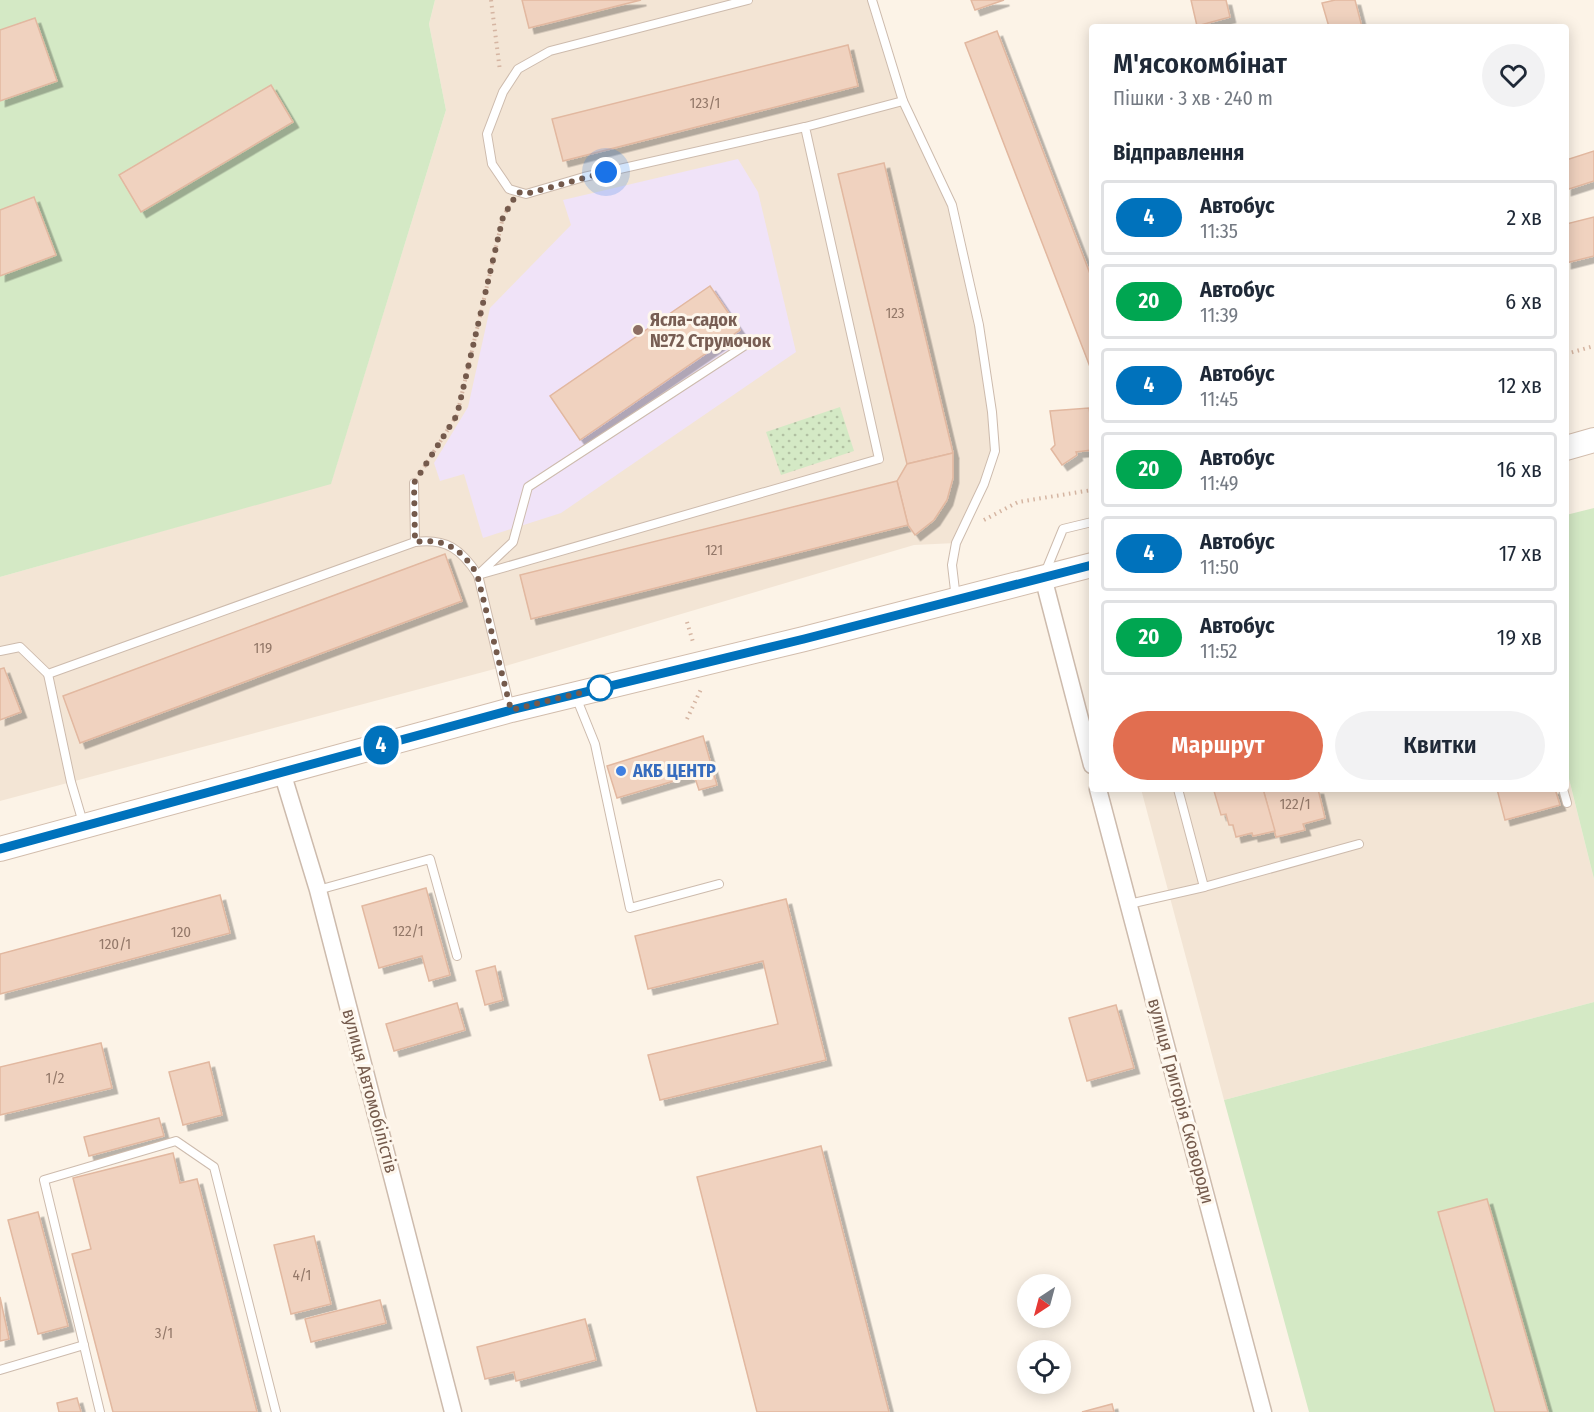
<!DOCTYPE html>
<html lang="uk">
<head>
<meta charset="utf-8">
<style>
  :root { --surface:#fff; --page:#f2f2f3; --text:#1f2937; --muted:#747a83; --line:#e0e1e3; --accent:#e16e50 }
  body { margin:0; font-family:"Fira Sans Condensed",sans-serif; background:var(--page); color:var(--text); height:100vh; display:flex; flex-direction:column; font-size:22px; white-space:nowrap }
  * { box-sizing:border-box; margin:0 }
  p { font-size:20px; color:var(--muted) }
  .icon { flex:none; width:33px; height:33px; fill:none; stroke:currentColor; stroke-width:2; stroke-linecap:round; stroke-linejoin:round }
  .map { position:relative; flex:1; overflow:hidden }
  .sheet { position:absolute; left:1089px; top:24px; width:480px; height:768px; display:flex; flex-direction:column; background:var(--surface); border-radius:6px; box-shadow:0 3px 15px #0003 }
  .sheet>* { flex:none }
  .badge { padding:0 12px; border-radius:20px; font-size:21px; line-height:39px }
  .needle { width:39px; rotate:216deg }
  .tools { position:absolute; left:1017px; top:1274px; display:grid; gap:12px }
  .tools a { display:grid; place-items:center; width:54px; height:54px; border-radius:50%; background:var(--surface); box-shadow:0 3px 15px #0003; font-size:30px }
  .you { position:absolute; width:30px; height:30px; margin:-15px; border:4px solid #fff; border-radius:50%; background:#1a73e8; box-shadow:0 0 0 9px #1a73e833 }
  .map>.badge { position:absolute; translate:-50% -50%; box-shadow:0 0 0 3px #fff }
  h2 { padding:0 24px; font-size:22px; line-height:54px }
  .round { display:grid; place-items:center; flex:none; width:63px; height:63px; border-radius:32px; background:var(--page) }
  .summary { display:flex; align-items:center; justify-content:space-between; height:102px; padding:0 24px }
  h1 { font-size:28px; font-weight:600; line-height:45px }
  .cta { display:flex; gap:12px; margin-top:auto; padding:12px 24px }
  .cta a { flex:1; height:69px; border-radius:36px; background:var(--accent); color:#fff; font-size:24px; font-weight:600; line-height:69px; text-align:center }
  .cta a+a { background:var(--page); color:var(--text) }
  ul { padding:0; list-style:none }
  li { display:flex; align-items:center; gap:18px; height:75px; margin:0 12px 9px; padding:0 12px; border:3px solid var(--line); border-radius:6px }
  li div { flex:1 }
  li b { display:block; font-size:22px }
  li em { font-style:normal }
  li .badge { min-width:66px; font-weight:700; text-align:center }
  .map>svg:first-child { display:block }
</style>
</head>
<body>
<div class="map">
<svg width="1594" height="1412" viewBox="0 0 1594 1412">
  <defs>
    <pattern id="park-dots" width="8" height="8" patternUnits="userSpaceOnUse" patternTransform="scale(1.5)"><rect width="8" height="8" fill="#d4e9c5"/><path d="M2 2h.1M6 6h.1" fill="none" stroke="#b1c0a2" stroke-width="1.8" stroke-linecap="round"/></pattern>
    <filter id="shadow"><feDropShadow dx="5.5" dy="5.5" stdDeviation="0" flood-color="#0004"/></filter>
  </defs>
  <rect width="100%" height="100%" fill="#fcf3e7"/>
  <!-- residential -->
  <g fill="#f3e5d5">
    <path d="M 435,0 L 872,0 L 903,101 L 952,205 L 979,325 L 995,451 L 956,543 L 914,545 L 502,667 L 0,801 L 0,577 L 331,483 L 446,110 L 429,24 Z"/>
    <path d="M 1566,767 L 1594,879 L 1594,1002 L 1224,1100 L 1141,789 L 1566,789 Z"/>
  </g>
  <!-- education -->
  <path fill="#f0e3f8" d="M 738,159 L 758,192 L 796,352 L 561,513 L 483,538 L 464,474 L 440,481 L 434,463 L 468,407 L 490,308 L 571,225 L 563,200 Z"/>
  <!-- green -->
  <g fill="#d4e9c5">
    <path d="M 0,0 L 435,0 L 429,24 L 446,110 L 331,484 L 0,577 Z"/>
    <path d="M 1594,508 L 1594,879 L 1566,767 L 1566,515 Z"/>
    <path d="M 1594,1002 L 1594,1412 L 1309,1412 L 1224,1100 Z"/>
  </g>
  <!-- park -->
  <path fill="url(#park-dots)" d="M 840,407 L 854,451 L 781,475 L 766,432 Z"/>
  <!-- building -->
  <g fill="#f0d2bf" stroke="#e2b8a0" stroke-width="1.5" filter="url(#shadow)">
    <path d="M 522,0 L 641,0 L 529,28 Z"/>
    <path d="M 971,0 L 1004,0 L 975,10 Z"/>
    <path d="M 1191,0 L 1226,0 L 1230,17 L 1197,26 Z"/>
    <path d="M 1335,0 L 1355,0 L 1362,27 L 1329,27 L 1322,3 Z"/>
    <path d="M 35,18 L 57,81 L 0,101 L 0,30 Z"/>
    <path d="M 997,31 L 1092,279 L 1092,372 L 965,43 Z"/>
    <path d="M 848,45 L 858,86 L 563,161 L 552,119 Z"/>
    <path d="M 271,85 L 293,122 L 141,212 L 119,175 Z"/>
    <path d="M 1594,151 L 1594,181 L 1566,190 L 1566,160 Z"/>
    <path d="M 884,163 L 953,453 L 907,464 L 838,174 Z"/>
    <path d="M 34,197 L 56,255 L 0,276 L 0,210 Z"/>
    <path d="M 1594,217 L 1594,256 L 1566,263 L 1566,224 Z"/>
    <path d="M 710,286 L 740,330 L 580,440 L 550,396 Z"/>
    <path d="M 1089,408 L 1092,426 L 1092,450 L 1076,452 L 1077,455 L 1062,465 L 1051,449 L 1055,445 L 1050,411 Z"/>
    <path d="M 953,453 L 953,478 L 947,500 L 934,520 L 915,535 L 908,525 L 897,481 L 907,464 Z"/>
    <path d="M 897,481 L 908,525 L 531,619 L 520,575 Z"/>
    <path d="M 445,554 L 462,601 L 80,743 L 63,696 Z"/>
    <path d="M 4,668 L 21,712 L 0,720 L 0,669 Z"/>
    <path d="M 703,736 L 717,785 L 699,790 L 694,775 L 617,798 L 607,766 Z"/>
    <path d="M 1263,789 L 1318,789 L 1325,818 L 1303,824 L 1305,830 L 1276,837 Z"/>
    <path d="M 1263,789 L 1275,831 L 1253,836 L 1252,833 L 1236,837 L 1233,825 L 1229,825 L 1226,814 L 1221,815 L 1214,791 L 1218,789 Z"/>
    <path d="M 1497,789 L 1555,789 L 1560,805 L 1505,820 Z"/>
    <path d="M 426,888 L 450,975 L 429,981 L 422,956 L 379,968 L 362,906 Z"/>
    <path d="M 220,895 L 230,933 L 0,994 L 0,954 Z"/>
    <path d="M 786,899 L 826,1060 L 660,1100 L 648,1055 L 778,1024 L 763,961 L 648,989 L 635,936 Z"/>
    <path d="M 495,966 L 503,1000 L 485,1005 L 476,971 Z"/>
    <path d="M 457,1003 L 465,1030 L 394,1051 L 386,1024 Z"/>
    <path d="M 1116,1005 L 1134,1068 L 1087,1081 L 1069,1018 Z"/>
    <path d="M 101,1043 L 112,1088 L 0,1115 L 0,1067 Z"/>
    <path d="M 209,1062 L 222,1115 L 183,1125 L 169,1072 Z"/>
    <path d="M 159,1118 L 164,1136 L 89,1156 L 84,1137 Z"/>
    <path d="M 821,1146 L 889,1412 L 757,1412 L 697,1177 Z"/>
    <path d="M 173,1153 L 180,1183 L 197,1179 L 257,1412 L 113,1412 L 72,1254 L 91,1249 L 73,1178 Z"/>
    <path d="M 1487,1199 L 1548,1412 L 1495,1412 L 1438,1212 Z"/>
    <path d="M 38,1212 L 68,1326 L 38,1334 L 8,1220 Z"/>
    <path d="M 314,1236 L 331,1304 L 291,1314 L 274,1245 Z"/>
    <path d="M 0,1297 L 9,1339 L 0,1341 Z"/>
    <path d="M 380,1300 L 386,1323 L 311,1342 L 305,1319 Z"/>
    <path d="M 585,1319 L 596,1360 L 516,1381 L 514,1372 L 485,1379 L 477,1347 Z"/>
    <path d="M 77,1398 L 81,1412 L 59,1412 L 57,1403 Z"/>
    <path d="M 1112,1404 L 1114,1412 L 1082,1412 Z"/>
  </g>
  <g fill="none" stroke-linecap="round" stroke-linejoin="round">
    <defs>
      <g id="service">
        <path d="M 748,0 L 550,51 L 518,69 L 503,92 L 487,134 L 492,164 L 509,189 L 526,194 L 584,177 L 805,127"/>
        <path d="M 872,0 L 903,101 L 952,205 L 979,325 L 992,412 L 995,451 L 984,484 L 956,543 L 952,565 L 956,599"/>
        <path d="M 747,344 L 528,487 L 513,542 L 478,575 L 879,459 L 805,127 L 903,101"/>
        <path d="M 414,483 L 415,542"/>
        <path d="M 1045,573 L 1063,529 L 1092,522"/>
        <path d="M 0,651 L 20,647 L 48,674 L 415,542 C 446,538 461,549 478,575 L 510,708"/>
        <path d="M 48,674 L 71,782 L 84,826"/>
        <path d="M 576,697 L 595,744 L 630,908 L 719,884"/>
        <path d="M 1178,789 L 1204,887"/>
        <path d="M 1563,789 L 1567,803"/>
        <path d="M 318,890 L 430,859 L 457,956"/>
        <path d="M 1129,904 L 1204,887 L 1359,844"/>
        <path d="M 0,1370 L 84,1345"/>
        <path d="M 100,1412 L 44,1180 L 176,1141 L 214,1167 L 276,1412"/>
      </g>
      <g id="minor">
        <path d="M 1043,577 L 1092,765"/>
        <path d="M 282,772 L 318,890 L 453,1412"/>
        <path d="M 1098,789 L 1263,1412"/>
      </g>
      <g id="secondary">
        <path d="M 1566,448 L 1594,440"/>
        <path d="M 0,849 L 511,710 L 804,639 L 1092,565"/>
      </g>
    </defs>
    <!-- service casing -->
    <use href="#service" stroke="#cdbbad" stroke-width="10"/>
    <!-- minor casing -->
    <use href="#minor" stroke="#cdbbad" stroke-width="19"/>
    <!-- secondary casing -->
    <use href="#secondary" stroke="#d2bdad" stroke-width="26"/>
    <!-- path -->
    <g stroke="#d5b5a2" stroke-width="4" stroke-dasharray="1.5 4.5" stroke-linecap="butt">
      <path d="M 491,0 L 500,71"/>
      <path d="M 1566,354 L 1594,346"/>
      <path d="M 421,472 L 457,415 L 503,217 L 511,203"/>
      <path d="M 984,520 L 1018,502 L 1092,490"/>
      <path d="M 687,622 L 693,642"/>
      <path d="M 687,719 L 702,687"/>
    </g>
    <!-- service -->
    <use href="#service" stroke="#fff" stroke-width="8"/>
    <!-- minor -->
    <use href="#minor" stroke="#fff" stroke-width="16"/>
    <!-- secondary -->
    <use href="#secondary" stroke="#fff" stroke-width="24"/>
  </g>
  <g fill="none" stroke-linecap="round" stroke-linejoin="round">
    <defs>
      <path id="line" d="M 0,849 L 511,710 L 804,639 L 1092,565"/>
    </defs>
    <!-- line casing -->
    <use href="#line" stroke="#fff" stroke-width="14"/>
    <!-- line -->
    <use href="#line" stroke="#0072bc" stroke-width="9"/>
    <!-- walk -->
    <path stroke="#745a4c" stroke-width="6" stroke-dasharray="0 10.8" d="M 600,688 L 511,710 L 477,574 C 461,549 446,538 415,542 L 414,483 L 457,415 L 503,217 L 518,192 L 526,194 L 606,172"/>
  </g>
  <!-- markers -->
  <circle fill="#8d6e63" stroke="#fef7ed" stroke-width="2" cx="638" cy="330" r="6"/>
  <circle fill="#fff" stroke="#0072bc" stroke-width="3" cx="600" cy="688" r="12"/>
  <circle fill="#3f7fe0" stroke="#fef7ed" stroke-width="2" cx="621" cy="771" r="6"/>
  <g text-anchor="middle" stroke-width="6" stroke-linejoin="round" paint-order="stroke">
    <!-- number labels -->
    <g font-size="15" fill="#937869">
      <text x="705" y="108">123/1</text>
      <text x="895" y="318">123</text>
      <text x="714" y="555">121</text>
      <text x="263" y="653">119</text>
      <text x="1295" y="809">122/1</text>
      <text x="408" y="936">122/1</text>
      <text x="181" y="937">120</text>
      <text x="115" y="949">120/1</text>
      <text x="55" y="1083">1/2</text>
      <text x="302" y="1280">4/1</text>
      <text x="164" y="1338">3/1</text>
    </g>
    <!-- education labels -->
    <g font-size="18" font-weight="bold" fill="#785e54" stroke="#fef7ed" text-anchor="start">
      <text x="650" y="326">Ясла-садок<tspan x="650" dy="21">№72 Струмочок</tspan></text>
    </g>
    <!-- shop labels -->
    <g font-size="18" font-weight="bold" fill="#366cbe" stroke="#fef7ed" text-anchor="start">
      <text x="633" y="777">АКБ ЦЕНТР</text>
    </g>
    <!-- street labels -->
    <g font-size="18" fill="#745a4c" stroke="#fef7ed">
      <text transform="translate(370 1091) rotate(75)" y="6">вулиця Автомобілістів</text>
      <text transform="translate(1181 1101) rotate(75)" y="6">вулиця Григорія Сковороди</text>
    </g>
  </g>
</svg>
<div class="tools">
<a><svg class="needle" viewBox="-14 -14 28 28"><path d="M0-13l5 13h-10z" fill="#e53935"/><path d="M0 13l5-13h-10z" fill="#747a83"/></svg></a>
<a><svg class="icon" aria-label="locate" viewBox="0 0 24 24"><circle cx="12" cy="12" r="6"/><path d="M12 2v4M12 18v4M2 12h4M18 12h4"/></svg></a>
</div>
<div class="you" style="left:606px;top:172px"></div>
<b class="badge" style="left:381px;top:745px;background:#0072bc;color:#fff">4</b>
<section class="sheet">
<div class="summary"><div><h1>М'ясокомбінат</h1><p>Пішки · 3 хв · 240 m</p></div><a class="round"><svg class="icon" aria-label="heart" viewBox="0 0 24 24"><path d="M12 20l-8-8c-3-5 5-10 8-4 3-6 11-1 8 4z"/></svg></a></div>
<h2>Відправлення</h2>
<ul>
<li><span class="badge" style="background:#0072bc;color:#fff">4</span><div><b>Автобус</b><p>11:35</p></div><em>2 хв</em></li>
<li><span class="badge" style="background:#00a651;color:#fff">20</span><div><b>Автобус</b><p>11:39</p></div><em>6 хв</em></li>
<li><span class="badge" style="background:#0072bc;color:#fff">4</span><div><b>Автобус</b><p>11:45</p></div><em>12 хв</em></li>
<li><span class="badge" style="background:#00a651;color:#fff">20</span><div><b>Автобус</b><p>11:49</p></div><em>16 хв</em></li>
<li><span class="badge" style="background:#0072bc;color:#fff">4</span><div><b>Автобус</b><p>11:50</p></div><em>17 хв</em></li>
<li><span class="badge" style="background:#00a651;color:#fff">20</span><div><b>Автобус</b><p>11:52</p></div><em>19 хв</em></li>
</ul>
<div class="cta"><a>Маршрут</a><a>Квитки</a></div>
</section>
</div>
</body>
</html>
